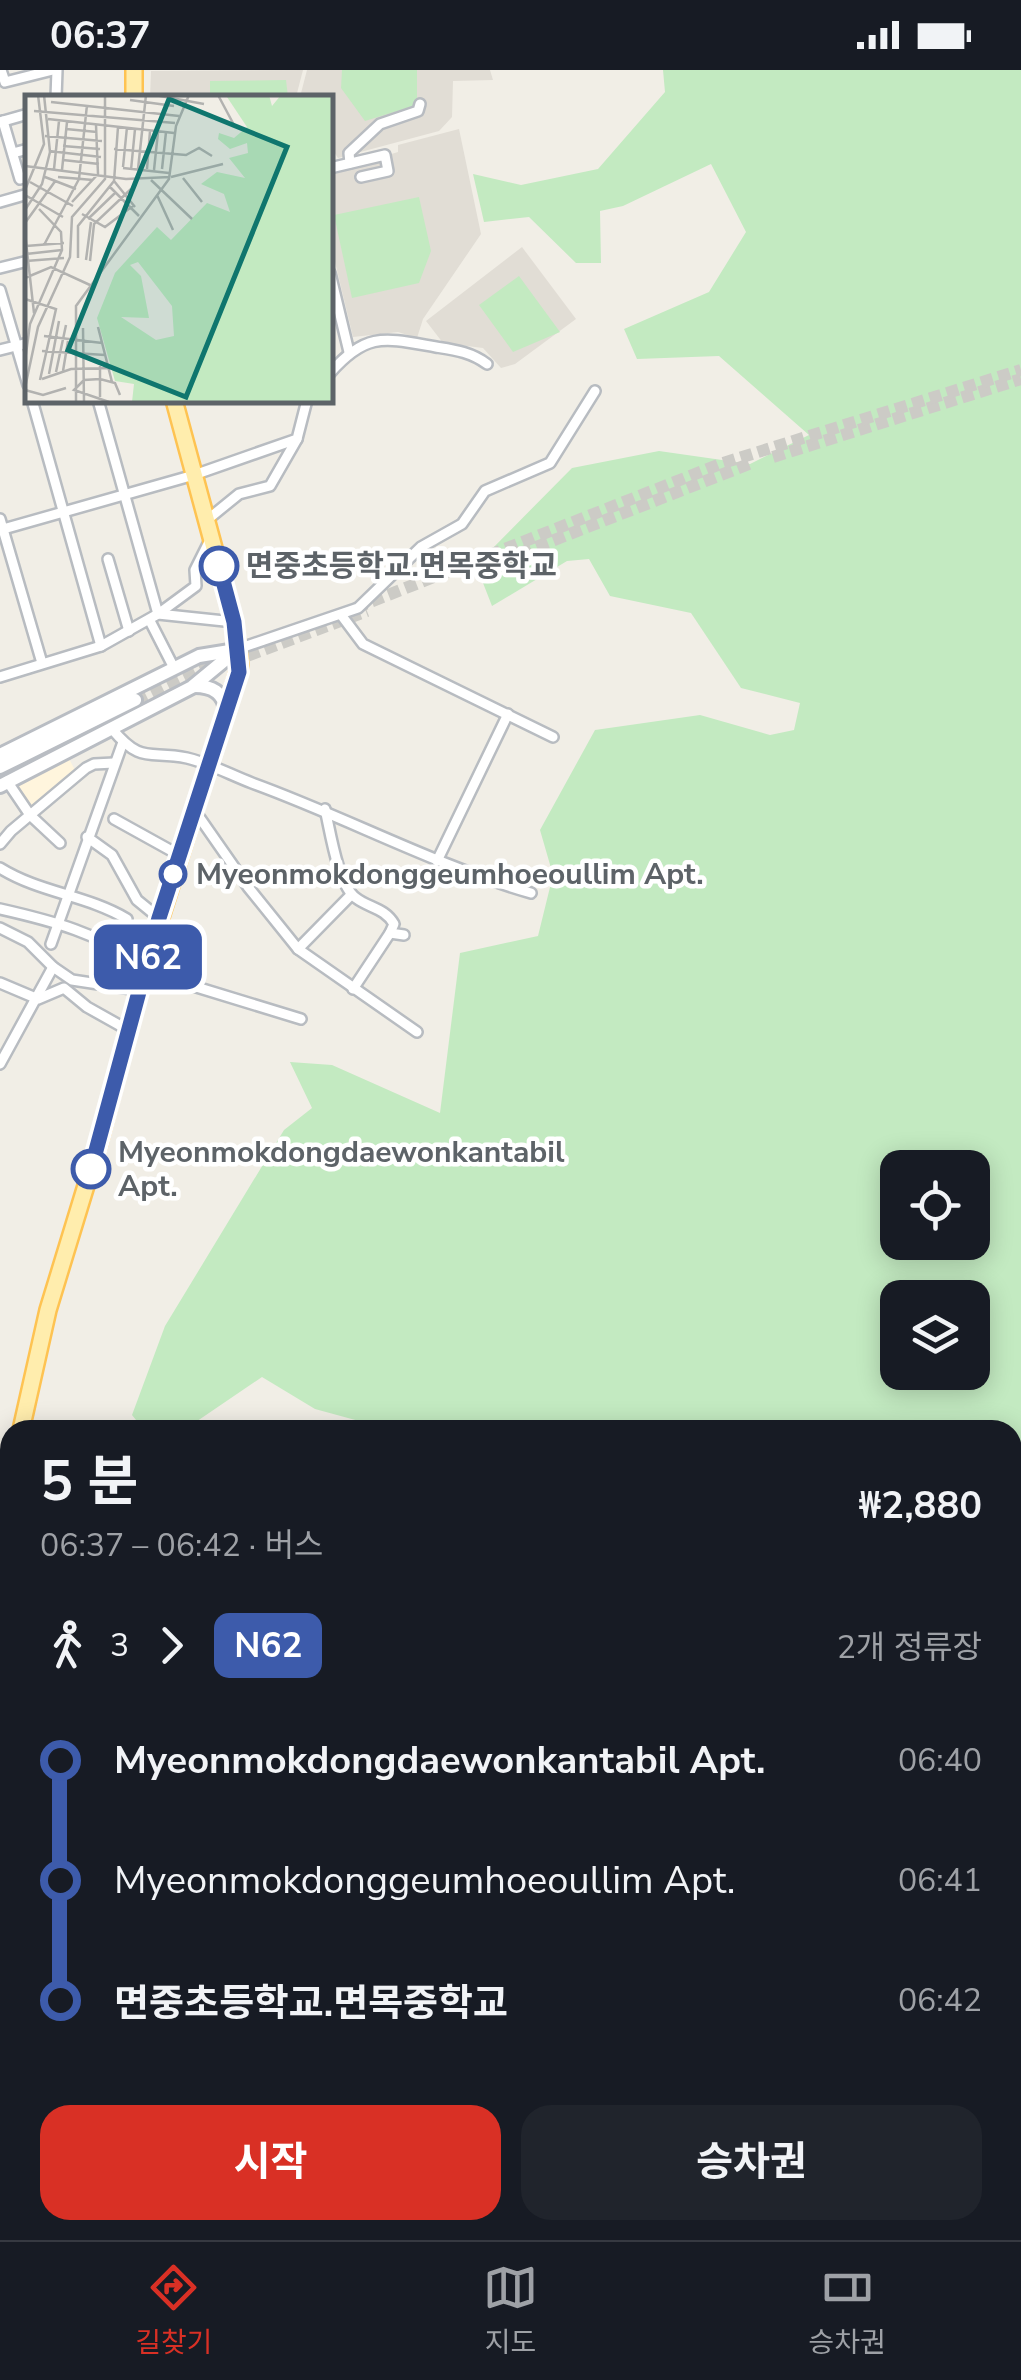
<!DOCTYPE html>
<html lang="ko">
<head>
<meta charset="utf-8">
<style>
  :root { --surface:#171b24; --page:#20242c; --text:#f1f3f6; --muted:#9ea1a6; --line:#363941; --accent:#d93025 }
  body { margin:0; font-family:"Nunito Sans","Noto Sans KR",sans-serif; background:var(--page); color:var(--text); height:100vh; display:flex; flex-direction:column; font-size:38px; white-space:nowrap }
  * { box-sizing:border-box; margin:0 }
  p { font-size:32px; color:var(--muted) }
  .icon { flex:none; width:55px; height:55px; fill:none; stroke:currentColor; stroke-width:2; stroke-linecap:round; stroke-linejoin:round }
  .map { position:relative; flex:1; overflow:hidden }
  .drawer { position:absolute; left:0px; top:1350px; width:1022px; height:820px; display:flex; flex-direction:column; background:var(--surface); border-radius:30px 30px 0 0; box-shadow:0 5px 25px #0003 }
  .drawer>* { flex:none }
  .badge { padding:0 20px; border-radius:15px; font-size:35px; line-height:65px }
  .buttons { position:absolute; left:880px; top:1080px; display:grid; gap:20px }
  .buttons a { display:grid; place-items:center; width:110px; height:110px; border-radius:20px; background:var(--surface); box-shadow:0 5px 25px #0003; font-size:50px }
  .map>.badge { position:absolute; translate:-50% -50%; box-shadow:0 0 0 5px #fff }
  .legs { display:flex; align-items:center; gap:15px; height:110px; padding:0 40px; font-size:32px }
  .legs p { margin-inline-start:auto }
  .headline { display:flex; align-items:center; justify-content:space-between; height:170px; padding:0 40px }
  h1 { font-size:55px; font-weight:700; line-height:75px }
  .cta { display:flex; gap:20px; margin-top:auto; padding:20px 40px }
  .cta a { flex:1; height:115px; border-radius:30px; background:var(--accent); color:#fff; font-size:40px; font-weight:700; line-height:115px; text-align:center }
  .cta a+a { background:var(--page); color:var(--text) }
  ul { padding:0 40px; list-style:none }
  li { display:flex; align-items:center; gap:35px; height:120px; font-size:38px }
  li i { display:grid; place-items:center; width:15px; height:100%; margin:0 12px; background:currentColor }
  li i::after { content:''; width:25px; height:25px; margin:-12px; border:8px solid; border-radius:50%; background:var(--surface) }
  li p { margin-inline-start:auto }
  li:first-child i { background:linear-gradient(#0000 50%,currentColor 0) }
  li:last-child i { background:linear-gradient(currentColor 50%,#0000 0) }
  .status { display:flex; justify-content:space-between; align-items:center; height:70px; padding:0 50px; background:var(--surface); direction:ltr }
  .status svg { height:28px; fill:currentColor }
  .tab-bar { display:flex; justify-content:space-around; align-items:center; height:140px; border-top:2px solid var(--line); background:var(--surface); font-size:28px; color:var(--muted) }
  .tab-bar a { display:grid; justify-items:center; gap:5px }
  .tab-bar .on { color:var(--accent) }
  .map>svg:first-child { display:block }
</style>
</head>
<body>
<div class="status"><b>06:37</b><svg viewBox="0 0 49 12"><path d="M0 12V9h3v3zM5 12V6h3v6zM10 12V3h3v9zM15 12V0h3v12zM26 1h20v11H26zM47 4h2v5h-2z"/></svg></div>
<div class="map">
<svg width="1021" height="2170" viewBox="0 0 1021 2170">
  <rect width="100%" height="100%" fill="#f1eee6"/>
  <!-- commercial -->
  <path fill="#fff5dd" d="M 66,683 L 76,702 L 31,742 L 10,712 Z"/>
  <!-- education -->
  <g fill="#e1ddd5">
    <path d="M 303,0 L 296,27 L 150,28 L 151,1 Z"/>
    <path d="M 307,0 L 490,0 L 493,10 L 453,11 L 452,47 L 439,61 L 338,88 L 330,76 L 330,28 L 300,27 Z"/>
    <path d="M 459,59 L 481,164 L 423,249 L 417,268 L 398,262 L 353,267 L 330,171 L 330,103 L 398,82 L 398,75 Z"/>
    <path d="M 522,177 L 576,249 L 515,294 L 501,298 L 483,278 L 443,273 L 426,251 Z"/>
  </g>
  <!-- green -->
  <g fill="#c3eac1" fill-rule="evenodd">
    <path d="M 342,0 L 417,0 L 417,35 L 365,51 L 341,18 Z"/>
    <path d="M 663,0 L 1021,0 L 1021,2170 L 369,2170 L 361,2160 L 1012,2160 L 1012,1360 L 392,1360 L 315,1339 L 262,1307 L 184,1360 L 144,1360 L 132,1345 L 165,1256 L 284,1060 L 312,1038 L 290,992 L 332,995 L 440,1043 L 460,883 L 538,866 L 553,805 L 540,760 L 595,660 L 700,645 L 770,665 L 794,660 L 800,633 L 741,618 L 691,543 L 610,526 L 589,489 L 567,491 L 492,536 L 476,495 L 572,398 L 659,381 L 750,394 L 809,365 L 719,286 L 637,289 L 624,259 L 709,222 L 746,162 L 711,94 L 623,136 L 600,141 L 601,193 L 576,193 L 529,147 L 484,152 L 473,104 L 521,115 L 598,99 L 665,22 ZM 898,1098 L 972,1098 L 972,1172 L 898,1172 ZM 898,1228 L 972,1228 L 972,1302 L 898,1302 Z"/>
    <path d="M 286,10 L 288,27 L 210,28 L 210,11 Z"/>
    <path d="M 419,127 L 431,181 L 419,213 L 352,228 L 334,145 Z"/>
    <path d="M 519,206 L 560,262 L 513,282 L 479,235 Z"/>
  </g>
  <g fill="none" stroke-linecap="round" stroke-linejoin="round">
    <!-- secondary-tunnel -->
    <g stroke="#cccbc6" stroke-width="12" stroke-dasharray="12 6" stroke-linecap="butt">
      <path d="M 773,387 L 1021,309"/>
      <path d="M 503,490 L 749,394"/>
      <path d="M 355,538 L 723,393 L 1021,300"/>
      <path d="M 231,592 L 367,541"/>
      <path d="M 135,630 L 228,584"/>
    </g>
    <defs>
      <g id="minor">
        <path d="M 1,0 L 5,12 L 53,0"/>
        <path d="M 56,28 L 57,0"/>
        <path d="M 3,51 L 20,109 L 28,106"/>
        <path d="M 0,52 L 28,44"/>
        <path d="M 13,83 L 28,79"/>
        <path d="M 350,93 L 349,83 L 380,54 L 418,41 L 420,34"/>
        <path d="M 330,98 L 385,85 L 388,101 L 361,107"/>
        <path d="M 0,132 L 28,124"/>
        <path d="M 0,198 L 28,191"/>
        <path d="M 330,203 L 349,282"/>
        <path d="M 0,220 L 28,315"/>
        <path d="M 0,280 L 28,273"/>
        <path d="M 330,303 C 367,261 385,268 436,277 C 455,280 471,282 487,294"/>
        <path d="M 32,330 L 101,576"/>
        <path d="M 98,330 L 158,544 L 196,516 L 195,500 L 211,468"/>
        <path d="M 0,449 L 42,593"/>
        <path d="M 207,450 L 239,424 L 270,416 L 297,369"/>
        <path d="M 0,460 L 194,405 L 297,369 L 307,330"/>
        <path d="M 108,489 L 129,561"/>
        <path d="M 342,546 L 363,574 L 553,667"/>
        <path d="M 150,551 L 174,598"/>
        <path d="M 238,579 L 358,538 L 421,477 L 462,454 L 485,421 L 550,393 L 595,321"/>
        <path d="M 0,607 L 101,576 L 158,544 L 234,552"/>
        <path d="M 112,659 C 142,695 149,680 187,688 C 209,693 231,705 252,713 C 346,747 434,795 531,823"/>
        <path d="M 7,711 L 30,745 L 60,773"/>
        <path d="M 325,739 C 330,760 338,816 356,828 C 369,838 385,838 394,854 L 390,863 L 404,865"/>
        <path d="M 195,741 L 248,817 L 298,879 L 417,962"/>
        <path d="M 114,749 L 179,785"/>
        <path d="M 87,767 L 112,785 L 137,830 L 159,848"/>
        <path d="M 0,774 L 11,761 L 86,698 L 94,694 L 114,693"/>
        <path d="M 437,791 L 508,644"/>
        <path d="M 0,798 C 40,823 87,825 127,849"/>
        <path d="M 0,839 C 58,852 94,863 146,894"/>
        <path d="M 0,858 L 28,872 L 53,897 L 72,910 L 138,920"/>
        <path d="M 51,874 L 123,672"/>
        <path d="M 298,879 L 351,825"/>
        <path d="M 144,901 L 301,949"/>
        <path d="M 0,913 L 38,929 L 64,918 L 87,937 L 128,960"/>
        <path d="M 353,919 L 390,863"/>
        <path d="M 0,994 L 53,897"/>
        <path d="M 0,1986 L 10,1982"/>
        <path d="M 272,2160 L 276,2170"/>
        <path d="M 339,2160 L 347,2170"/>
        <path d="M 135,2170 L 158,2160"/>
      </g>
      <path id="tertiary" d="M 0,2105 L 10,2104"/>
      <g id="secondary">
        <path d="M 195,616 C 211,616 224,622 226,640"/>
        <path d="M 0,685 L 199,586 L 236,580"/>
        <path d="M 0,697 L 135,630"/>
        <path d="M 0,716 L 192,617 L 238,579"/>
      </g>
      <g id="primary">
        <path d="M 134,28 L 134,0"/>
        <path d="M 21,1360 L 48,1240 L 99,1073 L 144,901 L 240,596 L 234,552 L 174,330"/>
        <path d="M 0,1451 L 10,1406"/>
        <path d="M 0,2035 L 10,2059"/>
        <path d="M 51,2160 L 55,2170"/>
      </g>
    </defs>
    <!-- minor casing -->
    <use href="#minor" stroke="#b8bcc1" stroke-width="14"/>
    <!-- tertiary casing -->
    <use href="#tertiary" stroke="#b8bcc1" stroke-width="16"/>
    <!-- secondary casing -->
    <use href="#secondary" stroke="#b9bdc3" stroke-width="18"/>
    <!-- primary casing -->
    <use href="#primary" stroke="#fec352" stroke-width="20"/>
    <!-- minor -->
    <use href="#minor" stroke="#fff" stroke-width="9"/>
    <!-- tertiary -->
    <use href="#tertiary" stroke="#fff" stroke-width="11"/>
    <!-- secondary -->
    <use href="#secondary" stroke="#fff" stroke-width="12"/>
    <!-- primary -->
    <use href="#primary" stroke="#ffedad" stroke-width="15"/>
  </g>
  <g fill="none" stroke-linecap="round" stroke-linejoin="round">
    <defs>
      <path id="line-1" d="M 91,1099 L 159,848 L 239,602 L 234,552 L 219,496"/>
    </defs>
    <!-- line-1 casing -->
    <use href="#line-1" stroke="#fff" stroke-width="22"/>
    <!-- line-1 -->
    <use href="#line-1" stroke="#3d5bab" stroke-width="15"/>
  </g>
  <!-- markers -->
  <g fill="#fff" stroke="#3d5bab" stroke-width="5">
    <circle cx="219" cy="496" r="18"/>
    <circle cx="173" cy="804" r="12"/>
    <circle cx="91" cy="1099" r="18"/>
  </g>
  <g text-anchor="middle" stroke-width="9" stroke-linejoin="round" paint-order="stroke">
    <!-- stop labels -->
    <g font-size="30" font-weight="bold" fill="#5d6368" stroke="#fff" text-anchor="start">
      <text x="246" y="506">면중초등학교.면목중학교</text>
      <text x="196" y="814">Myeonmokdonggeumhoeoullim Apt.</text>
      <text x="118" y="1092">Myeonmokdongdaewonkantabil<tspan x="118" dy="34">Apt.</tspan></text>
    </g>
  </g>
  <!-- overview -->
  <g transform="translate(25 25)">
    <rect width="308" height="308" fill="#f1eee6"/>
    <path d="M 244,0 L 247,11 L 256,0 L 307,0 L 307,307 L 107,307 L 109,289 L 90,286 L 72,223 L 90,178 L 132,132 L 146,145 L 182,108 L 205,117 L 199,99 L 176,89 L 192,77 L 220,83 L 204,63 L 223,58 L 222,48 L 205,54 L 193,44 L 194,38 L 209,43 L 222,32 L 202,2 ZM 113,167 L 147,211 L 149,241 L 131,245 L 96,222 L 124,223 L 116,181 L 105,170 Z" fill="#c3eac1" fill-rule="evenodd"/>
    <path fill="none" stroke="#b2b2b0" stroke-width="2.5" d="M 130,0 L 179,9M 193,0 L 209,30M 105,5 L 149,11M 26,7 L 154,21M 9,16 L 150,28M 23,24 L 149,38M 41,34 L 72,37M 20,41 L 77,46M 38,51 L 75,54M 89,54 L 161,60 L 174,53 L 187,61M 24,56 L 76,62M 38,65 L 74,69M 0,71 L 101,84 L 145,82M 98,72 L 102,32M 98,73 L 144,78M 29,74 L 34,26M 113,74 L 121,0M 122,74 L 125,36M 137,74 L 141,37M 37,75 L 42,27M 106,75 L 110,34M 129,75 L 133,37M 20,82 L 51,94M 33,82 L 68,85M 146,82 L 198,69M 158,83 L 177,107M 126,85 L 167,124M 89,86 L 110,112M 5,87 L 48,111M 84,91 L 114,121M 0,95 L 19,49 L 13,0M 0,100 L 38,122M 132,100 L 148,135M 47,107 L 73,79 L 71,30M 0,115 L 17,89 L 25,57 L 19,0M 57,119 L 80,132 L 109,110M 63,124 L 90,98M 0,128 L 31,85M 0,138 L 9,218M 19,150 L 54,84 L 62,10M 1,151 L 39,148M 1,159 L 37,155M 53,163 L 53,131 L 89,86 L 93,32M 61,165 L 66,127M 1,166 L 39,163M 65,166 L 69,129 L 106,94M 0,183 L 26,172 L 65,190M 0,204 L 31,214 L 15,285M 73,232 L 87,287M 58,233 L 59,307M 19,241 L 77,248M 17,256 L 80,260M 0,266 L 5,229 L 37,155 L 36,137 L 14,114M 75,271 L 75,302M 38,276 L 43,246M 31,277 L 41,230M 24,279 L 34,226M 17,284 L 46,274 L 84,273M 0,293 L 13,232 L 45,162 L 47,122 L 80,84 L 80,0M 0,295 L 18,300 L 41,293M 51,307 L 51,211 L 144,84 L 151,31 L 164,0M 84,307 L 49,295 L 59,285 L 75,284 L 90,288 L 95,300"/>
    <path fill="#0f766e" fill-opacity="0.15" stroke="#0f766e" stroke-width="5" d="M 144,4 L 262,52 L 161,302 L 43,255 Z"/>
    <rect width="308" height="308" fill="none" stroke="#5d6368" stroke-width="5"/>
  </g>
</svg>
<div class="buttons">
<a><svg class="icon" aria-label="locate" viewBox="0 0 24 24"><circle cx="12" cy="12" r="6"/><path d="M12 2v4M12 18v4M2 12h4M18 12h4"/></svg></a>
<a><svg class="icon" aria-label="layers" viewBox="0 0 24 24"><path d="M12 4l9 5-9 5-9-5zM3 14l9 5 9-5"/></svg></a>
</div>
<b class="badge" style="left:148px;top:887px;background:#3d5bab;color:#fff">N62</b>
<section class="drawer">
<div class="headline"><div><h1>5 분</h1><p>06:37 – 06:42 · 버스</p></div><b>₩2,880</b></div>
<div class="legs"><svg class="icon" aria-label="walk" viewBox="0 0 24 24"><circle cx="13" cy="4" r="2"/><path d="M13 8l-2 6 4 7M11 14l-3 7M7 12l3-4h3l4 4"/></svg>3<svg class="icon" aria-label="forward" viewBox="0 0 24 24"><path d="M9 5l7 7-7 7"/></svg><b class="badge" style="background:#3d5bab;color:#fff">N62</b><p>2개 정류장</p></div>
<ul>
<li><i style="color:#3d5bab"></i><b>Myeonmokdongdaewonkantabil Apt.</b><p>06:40</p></li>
<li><i style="color:#3d5bab"></i><span>Myeonmokdonggeumhoeoullim Apt.</span><p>06:41</p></li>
<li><i style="color:#3d5bab"></i><b>면중초등학교.면목중학교</b><p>06:42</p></li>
</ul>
<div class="cta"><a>시작</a><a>승차권</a></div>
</section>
</div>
<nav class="tab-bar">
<a class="on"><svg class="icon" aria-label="directions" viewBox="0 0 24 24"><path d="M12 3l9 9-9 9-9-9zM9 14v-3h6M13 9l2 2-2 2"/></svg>길찾기</a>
<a><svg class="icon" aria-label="map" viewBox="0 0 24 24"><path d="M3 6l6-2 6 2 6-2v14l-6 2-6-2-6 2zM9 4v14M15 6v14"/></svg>지도</a>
<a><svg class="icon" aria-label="tickets" viewBox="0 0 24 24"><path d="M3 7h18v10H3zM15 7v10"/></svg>승차권</a>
</nav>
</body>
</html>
